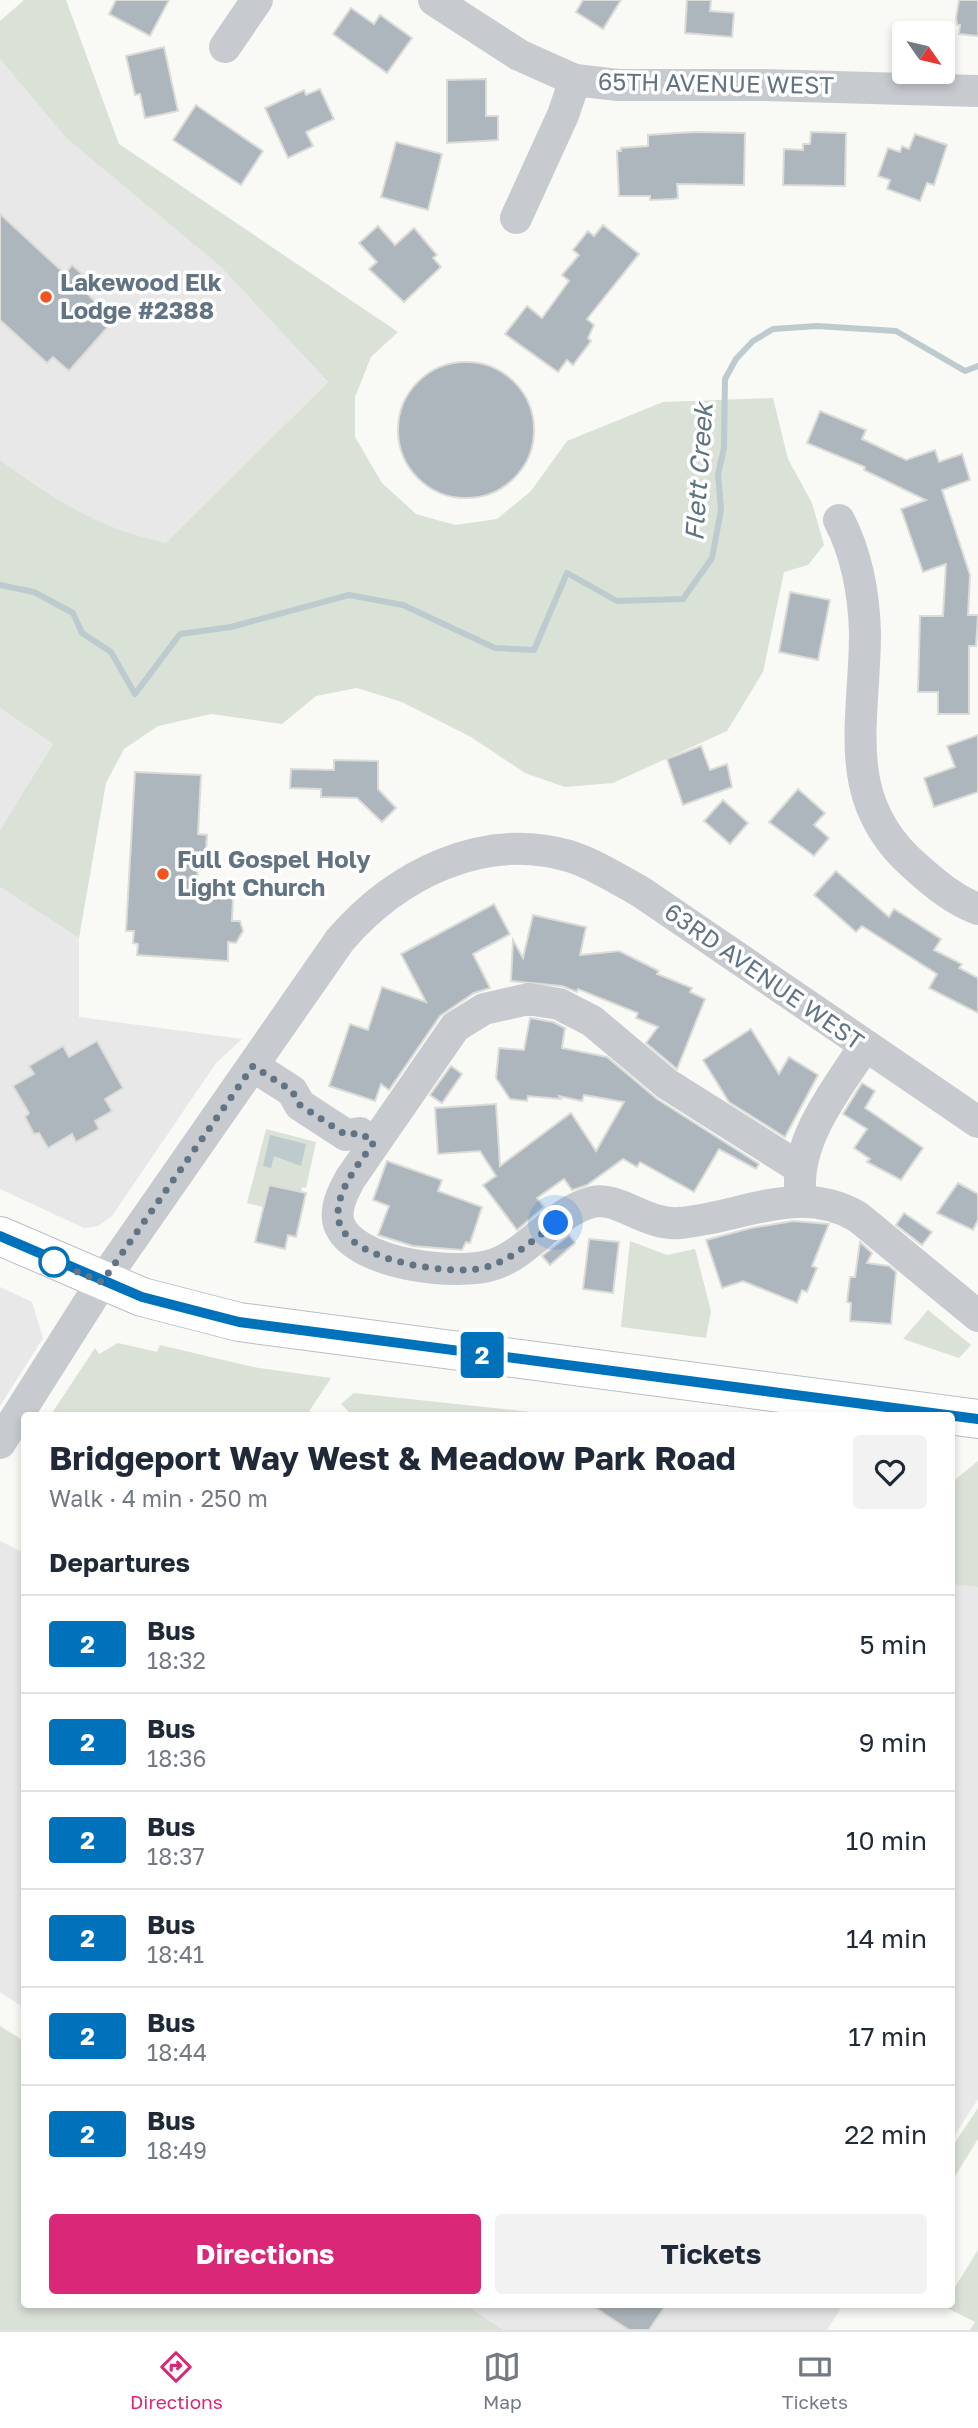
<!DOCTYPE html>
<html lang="en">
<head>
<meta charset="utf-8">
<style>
  :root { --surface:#fff; --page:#f2f2f3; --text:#1f2937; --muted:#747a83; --line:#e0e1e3; --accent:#db2777 }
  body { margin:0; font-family:"Golos Text",sans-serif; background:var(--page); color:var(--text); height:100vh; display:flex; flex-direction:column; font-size:26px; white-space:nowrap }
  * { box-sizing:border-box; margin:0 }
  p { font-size:23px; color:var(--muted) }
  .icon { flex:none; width:38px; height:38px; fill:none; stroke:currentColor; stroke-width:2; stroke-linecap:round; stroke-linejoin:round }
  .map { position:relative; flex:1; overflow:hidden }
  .drawer { position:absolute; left:21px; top:1412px; width:934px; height:896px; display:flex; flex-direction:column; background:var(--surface); border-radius:7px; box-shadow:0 4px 10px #0003 }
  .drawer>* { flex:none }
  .badge { padding:0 14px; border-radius:5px; font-size:24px; line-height:46px }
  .needle { width:46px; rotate:124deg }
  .tools { position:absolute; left:892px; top:21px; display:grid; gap:14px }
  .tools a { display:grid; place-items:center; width:63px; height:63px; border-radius:7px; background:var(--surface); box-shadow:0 4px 10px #0003; font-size:35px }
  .you { position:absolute; width:35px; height:35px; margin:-18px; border:5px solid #fff; border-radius:50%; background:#1a73e8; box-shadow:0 0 0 10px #1a73e833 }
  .map>.badge { position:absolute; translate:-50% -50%; box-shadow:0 0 0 4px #fff }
  h2 { padding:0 28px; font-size:26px; line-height:63px }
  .round { display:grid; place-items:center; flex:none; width:74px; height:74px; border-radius:7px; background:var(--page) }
  .headline { display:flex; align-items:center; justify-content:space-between; height:119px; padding:0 28px }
  h1 { font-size:33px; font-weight:700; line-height:52px }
  .cta { display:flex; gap:14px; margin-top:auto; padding:14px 28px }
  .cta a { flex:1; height:80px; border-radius:7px; background:var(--accent); color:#fff; font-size:28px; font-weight:700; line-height:80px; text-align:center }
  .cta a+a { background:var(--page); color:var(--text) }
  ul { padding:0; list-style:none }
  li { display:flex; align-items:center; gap:21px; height:98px; padding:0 28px; border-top:2px solid var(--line) }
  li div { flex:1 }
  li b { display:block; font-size:26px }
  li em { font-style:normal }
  li .badge { min-width:77px; font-weight:700; text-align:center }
  .menu { display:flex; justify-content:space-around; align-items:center; height:98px; border-top:2px solid var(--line); background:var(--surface); font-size:19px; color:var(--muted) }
  .menu a { display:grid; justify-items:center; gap:4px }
  .menu .on { color:var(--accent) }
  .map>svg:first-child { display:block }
</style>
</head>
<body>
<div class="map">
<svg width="978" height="2330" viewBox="0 0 978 2330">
  <rect width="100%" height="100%" fill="#f9f9f6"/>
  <!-- built -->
  <g fill="#e7e8e7">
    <path d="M 0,59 L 66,138 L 221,267 L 328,382 L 166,543 L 121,533 L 55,501 L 0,460 Z"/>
    <path d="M 0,708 L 53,744 L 0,830 Z"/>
    <path d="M 0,887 L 79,938 L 79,1017 L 242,1039 L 216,1063 L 112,1216 L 98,1226 L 84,1228 L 0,1189 Z"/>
    <path d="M 0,1287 L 32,1302 L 43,1338 L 0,1406 Z"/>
    <path d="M 0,1541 L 24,1553 L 24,2008 L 0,1992 Z"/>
    <path d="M 952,1569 L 978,1575 L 978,2099 L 952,2139 Z"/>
    <path d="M 460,2305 L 843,2305 L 827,2330 L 498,2330 Z"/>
  </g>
  <!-- green -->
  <g fill="#dae1d7">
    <path d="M 24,0 L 66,0 L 119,144 L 398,332 L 371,357 L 355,397 L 355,437 L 382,483 L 416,514 L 455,525 L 497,519 L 531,491 L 567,441 L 663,402 L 773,398 L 788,459 L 812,503 L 824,545 L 808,565 L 784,572 L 763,672 L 727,731 L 613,783 L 565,787 L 525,773 L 471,737 L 402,702 L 357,688 L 316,696 L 282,724 L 211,714 L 158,726 L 124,749 L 106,783 L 79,938 L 0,887 L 0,830 L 53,744 L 0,708 L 0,460 C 56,501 97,528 166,543 L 328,382 L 221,267 L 66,138 L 0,59 L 0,21 Z"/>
    <path d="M 266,1129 L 316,1142 L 306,1188 L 302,1187 L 301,1192 L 269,1185 L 263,1207 L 247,1203 Z"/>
    <path d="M 630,1241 L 667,1255 L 695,1249 L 711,1311 L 706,1338 L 621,1327 Z"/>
    <path d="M 928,1310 L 971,1345 L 959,1358 L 903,1339 Z"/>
    <path d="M 118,1343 L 157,1352 L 160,1345 L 253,1367 L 331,1378 L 306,1416 L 50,1416 L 95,1348 L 99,1354 Z"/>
    <path d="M 354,1393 L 540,1413 L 551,1416 L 358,1413 L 349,1412 L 341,1404 Z"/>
    <path d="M 978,1461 L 978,1587 L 952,1584 L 952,1482 Z"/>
    <path d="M 0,2026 L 24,2041 L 24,2305 L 465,2305 L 503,2330 L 0,2330 Z"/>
    <path d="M 978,2108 L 978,2139 L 952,2181 L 952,2147 Z"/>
    <path d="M 978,2250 L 978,2330 L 970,2330 L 975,2322 L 943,2306 L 952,2305 L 952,2292 Z"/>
  </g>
  <!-- water -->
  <path fill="#bdcace" d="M 270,1135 L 306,1144 L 301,1166 L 274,1156 L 271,1168 L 263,1166 Z"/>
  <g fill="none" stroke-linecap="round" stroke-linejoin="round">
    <!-- stream -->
    <path stroke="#bdcace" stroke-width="6" d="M 0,585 L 34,592 L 73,613 L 82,633 L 111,652 L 135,694 L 180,634 L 231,627 L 349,595 L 403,605 L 495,648 L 534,650 L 567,573 L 617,601 L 683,599 L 712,558 L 721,510 L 718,474 L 724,448 L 725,379 L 736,359 L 753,341 L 773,329 L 817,326 L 896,331 L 965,371 L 978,366"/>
  </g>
  <!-- building -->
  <g fill="#adb6bc" stroke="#dbdbd8" stroke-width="2">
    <path d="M 116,0 L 169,0 L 150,36 L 109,14 Z"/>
    <path d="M 583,0 L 621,0 L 603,29 L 576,12 Z"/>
    <path d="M 687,0 L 711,0 L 710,11 L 734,13 L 732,37 L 685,33 Z"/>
    <path d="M 959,0 L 978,0 L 978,36 L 959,34 L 960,25 L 957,25 L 956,18 Z"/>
    <path d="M 351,8 L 374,24 L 380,15 L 412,38 L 387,73 L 333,34 Z"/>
    <path d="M 164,47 L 178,111 L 145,118 L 140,94 L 135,95 L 126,56 Z"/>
    <path d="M 486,79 L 486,116 L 498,116 L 498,140 L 447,143 L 447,80 Z"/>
    <path d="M 320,89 L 334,119 L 306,132 L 313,146 L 288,158 L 265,108 L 304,90 L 306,95 Z"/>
    <path d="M 196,105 L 263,151 L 241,185 L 173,140 Z"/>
    <path d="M 694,132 L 745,133 L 744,185 L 677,184 L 678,198 L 674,199 L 650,200 L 650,196 L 619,196 L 617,151 L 621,151 L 621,148 L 648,146 L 648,135 Z"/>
    <path d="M 811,132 L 846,133 L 845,186 L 783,185 L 784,149 L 803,150 L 803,144 L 810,144 Z"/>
    <path d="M 915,134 L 947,145 L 934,185 L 927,183 L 920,201 L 887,189 L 890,180 L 878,176 L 888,148 L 900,152 L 902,146 L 909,149 Z"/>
    <path d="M 396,142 L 442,154 L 428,210 L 381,197 Z"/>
    <path d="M 0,214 L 65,274 L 72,265 L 91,282 L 84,290 L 113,321 L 69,371 L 53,357 L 47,363 L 0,320 Z"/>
    <path d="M 603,225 L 639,254 L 587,319 L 594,325 L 588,338 L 591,341 L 573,365 L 567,360 L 558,372 L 505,334 L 527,306 L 542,318 L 569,281 L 562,275 L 579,255 L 573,250 L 588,231 L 594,236 Z"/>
    <path d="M 378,226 L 395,245 L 414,228 L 437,255 L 433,258 L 441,267 L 404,302 L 369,269 L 377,262 L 359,243 Z"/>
    <circle cx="466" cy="430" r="68"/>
    <path d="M 820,411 L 866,430 L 862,439 L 906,460 L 935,450 L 939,462 L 962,454 L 970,480 L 942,490 L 970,575 L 968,615 L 978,615 L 976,646 L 969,646 L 969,714 L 938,714 L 938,692 L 918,692 L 920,616 L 943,616 L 946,564 L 923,572 L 901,509 L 926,500 L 864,470 L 865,467 L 807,443 Z"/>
    <path d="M 790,592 L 830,600 L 818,660 L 779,652 Z"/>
    <path d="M 978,735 L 978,792 L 934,807 L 924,778 L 955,767 L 947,746 Z"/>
    <path d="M 701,746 L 710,770 L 727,764 L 732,787 L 683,805 L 667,759 Z"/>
    <path d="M 334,760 L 378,761 L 378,789 L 396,808 L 382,822 L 357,798 L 321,797 L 321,789 L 290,788 L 291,769 L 334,770 Z"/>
    <path d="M 135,772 L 201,775 L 198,834 L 207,835 L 206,852 L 199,852 L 196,895 L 233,897 L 232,921 L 240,921 L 243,931 L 236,943 L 228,942 L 228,961 L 137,955 L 138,944 L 133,943 L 134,931 L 126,931 Z"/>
    <path d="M 798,789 L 825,813 L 814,825 L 829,838 L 814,856 L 769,822 Z"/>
    <path d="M 723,800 L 748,823 L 730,844 L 704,821 Z"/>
    <path d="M 836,871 L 889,917 L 894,909 L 941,939 L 934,950 L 962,964 L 959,968 L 978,978 L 978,1013 L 929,988 L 937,974 L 862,926 L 856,932 L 814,895 Z"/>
    <path d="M 494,904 L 510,934 L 473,954 L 490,988 L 474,993 L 440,1016 L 389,1090 L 381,1084 L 375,1101 L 329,1086 L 350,1024 L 368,1030 L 382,987 L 426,1002 L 401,954 Z"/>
    <path d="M 533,915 L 586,927 L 580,955 L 619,951 L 659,971 L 657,974 L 692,988 L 690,992 L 705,999 L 677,1069 L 646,1043 L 658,1027 L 636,1018 L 638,1013 L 578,989 L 577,992 L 562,986 L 511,981 L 513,940 L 523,958 Z"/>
    <path d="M 530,1018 L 553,1022 L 565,1028 L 562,1048 L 607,1057 L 657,1099 L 759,1164 L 756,1169 L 719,1149 L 694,1192 L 640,1162 L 637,1167 L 623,1159 L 587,1185 L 572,1190 L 564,1179 L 537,1198 L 544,1207 L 517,1230 L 483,1185 L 496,1176 L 480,1151 L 438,1154 L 435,1108 L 496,1104 L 500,1166 L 571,1113 L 596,1151 L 624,1102 L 584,1095 L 582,1101 L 559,1096 L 561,1099 L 528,1096 L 527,1101 L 510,1099 L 496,1078 L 499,1048 L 524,1050 Z"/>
    <path d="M 751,1029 L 779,1074 L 789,1057 L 818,1075 L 785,1137 L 729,1102 L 703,1060 Z"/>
    <path d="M 97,1041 L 123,1088 L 105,1099 L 112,1111 L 95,1121 L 99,1129 L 76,1142 L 72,1134 L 48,1148 L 39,1133 L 34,1134 L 25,1117 L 29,1113 L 13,1086 L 34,1074 L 29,1066 L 63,1046 L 69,1057 Z"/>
    <path d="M 451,1066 L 462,1074 L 442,1103 L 430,1095 Z"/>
    <path d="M 862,1083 L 875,1091 L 865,1108 L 923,1148 L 901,1180 L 867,1162 L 870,1159 L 854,1148 L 867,1129 L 843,1114 Z"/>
    <path d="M 387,1161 L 442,1180 L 438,1191 L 482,1207 L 470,1243 L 466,1242 L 462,1250 L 413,1246 L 378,1235 L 389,1206 L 373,1200 Z"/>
    <path d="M 958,1183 L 978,1194 L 978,1220 L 973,1230 L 937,1213 Z"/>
    <path d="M 269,1185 L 306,1193 L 296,1237 L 288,1235 L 285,1249 L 255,1242 Z"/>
    <path d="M 904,1213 L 932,1232 L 922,1245 L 896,1225 Z"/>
    <path d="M 793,1221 L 829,1224 L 812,1266 L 817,1268 L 807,1292 L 802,1290 L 797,1303 L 743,1281 L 722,1288 L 706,1240 L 751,1228 Z"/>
    <path d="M 569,1235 L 575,1243 L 550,1265 L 542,1256 Z"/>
    <path d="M 589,1239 L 619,1242 L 613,1293 L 583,1289 Z"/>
    <path d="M 860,1242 L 872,1253 L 867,1263 L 889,1266 L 896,1272 L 891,1324 L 850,1321 L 851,1303 L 847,1302 L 850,1277 L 855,1277 Z"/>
    <path d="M 591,2305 L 666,2305 L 649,2330 L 629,2330 Z"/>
  </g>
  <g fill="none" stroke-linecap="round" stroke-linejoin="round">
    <defs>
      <path id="major" d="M 0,1236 L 142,1297 L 239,1322 L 978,1419"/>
    </defs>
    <!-- major casing -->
    <use href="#major" stroke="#babec2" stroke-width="40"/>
    <!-- minor -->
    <g stroke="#c7cbcf" stroke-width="32">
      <path d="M 434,0 L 519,55 L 575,80 L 618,85 L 764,85 L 978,91"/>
      <path d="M 225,47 L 257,0"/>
      <path d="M 516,218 L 563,115 L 575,80"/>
      <path d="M 839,520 C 857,555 864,594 865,633 C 865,722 838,800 916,867 C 935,884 954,900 978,909"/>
      <path d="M 253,1066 L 292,1091 L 300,1105 L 346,1135 L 360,1133"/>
      <path d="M 800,1168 L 667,1084 L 592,1021 L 559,1004 L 528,999 L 484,1009 L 455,1027 L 350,1179 C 343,1192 334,1209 339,1224 C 354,1265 459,1277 495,1264 C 531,1251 555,1211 593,1202 C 618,1196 647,1226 679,1223 C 741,1218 799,1182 858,1217 L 978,1316"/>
      <path d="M 800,1188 C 798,1136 837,1089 864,1047"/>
      <path d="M 0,1443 L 102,1282 L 340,940 C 396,875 482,831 569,856 C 594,864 618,879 641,892 L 978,1122"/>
    </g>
    <!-- major -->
    <use href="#major" stroke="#fff" stroke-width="38"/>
  </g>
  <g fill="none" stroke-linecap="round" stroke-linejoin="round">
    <defs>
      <path id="line" d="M 0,1236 L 142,1297 L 239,1322 L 978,1419"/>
    </defs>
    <!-- line casing -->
    <use href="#line" stroke="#fff" stroke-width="16"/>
    <!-- line -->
    <use href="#line" stroke="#0072bc" stroke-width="10"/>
    <!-- walk -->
    <path stroke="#627484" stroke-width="7" stroke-dasharray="0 12.6" d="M 54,1262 L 102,1282 L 253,1066 L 292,1091 L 300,1105 L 346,1135 L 360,1133 L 374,1142 C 360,1163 338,1187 338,1214 C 337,1260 449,1276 483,1268 C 511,1261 533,1240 556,1223"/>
  </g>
  <!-- markers -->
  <g fill="#f1541e" stroke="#fff" stroke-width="2.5">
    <circle cx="46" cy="297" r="7"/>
    <circle cx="163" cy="874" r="7"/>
  </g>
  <circle fill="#fff" stroke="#0072bc" stroke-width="3.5" cx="54" cy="1262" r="14"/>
  <g text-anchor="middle" stroke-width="7" stroke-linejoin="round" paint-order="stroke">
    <!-- street labels -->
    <g font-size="24" fill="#627484" stroke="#fff">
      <text transform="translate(716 84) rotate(1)" y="8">65TH AVENUE WEST</text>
      <text transform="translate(764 977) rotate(35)" y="8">63RD AVENUE WEST</text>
    </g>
    <!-- poi labels -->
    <g font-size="24" font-weight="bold" fill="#627484" stroke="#fff" text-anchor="start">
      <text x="60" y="291">Lakewood Elk<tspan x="60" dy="28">Lodge #2388</tspan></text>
      <text x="177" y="868">Full Gospel Holy<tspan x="177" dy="28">Light Church</tspan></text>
    </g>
    <!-- water labels -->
    <g font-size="26" font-style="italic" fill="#5d747e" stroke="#fff">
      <text transform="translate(699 472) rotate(-86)" y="9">Flett Creek</text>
    </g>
  </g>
</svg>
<div class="tools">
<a><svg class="needle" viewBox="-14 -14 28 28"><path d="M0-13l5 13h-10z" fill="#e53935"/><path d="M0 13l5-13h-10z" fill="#747a83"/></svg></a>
</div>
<div class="you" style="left:556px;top:1223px"></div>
<b class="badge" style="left:482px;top:1355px;background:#0072bc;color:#fff">2</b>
<section class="drawer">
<div class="headline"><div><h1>Bridgeport Way West &amp; Meadow Park Road</h1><p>Walk · 4 min · 250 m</p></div><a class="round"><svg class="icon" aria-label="heart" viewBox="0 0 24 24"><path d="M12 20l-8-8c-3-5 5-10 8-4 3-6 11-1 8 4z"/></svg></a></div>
<h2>Departures</h2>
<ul>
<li><span class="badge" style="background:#0072bc;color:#fff">2</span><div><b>Bus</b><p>18:32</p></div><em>5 min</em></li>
<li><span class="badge" style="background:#0072bc;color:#fff">2</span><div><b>Bus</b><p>18:36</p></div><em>9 min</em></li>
<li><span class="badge" style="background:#0072bc;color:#fff">2</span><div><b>Bus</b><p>18:37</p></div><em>10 min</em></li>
<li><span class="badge" style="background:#0072bc;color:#fff">2</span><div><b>Bus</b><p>18:41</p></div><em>14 min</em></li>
<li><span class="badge" style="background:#0072bc;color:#fff">2</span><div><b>Bus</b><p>18:44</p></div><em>17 min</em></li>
<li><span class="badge" style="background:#0072bc;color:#fff">2</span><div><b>Bus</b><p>18:49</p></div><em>22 min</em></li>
</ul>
<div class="cta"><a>Directions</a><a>Tickets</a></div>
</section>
</div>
<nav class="menu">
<a class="on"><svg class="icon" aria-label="directions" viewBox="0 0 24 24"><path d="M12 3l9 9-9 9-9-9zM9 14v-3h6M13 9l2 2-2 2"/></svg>Directions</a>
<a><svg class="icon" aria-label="map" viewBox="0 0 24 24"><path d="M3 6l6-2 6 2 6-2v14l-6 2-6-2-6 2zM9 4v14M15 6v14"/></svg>Map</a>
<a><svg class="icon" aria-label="tickets" viewBox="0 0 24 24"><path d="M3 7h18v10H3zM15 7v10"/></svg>Tickets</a>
</nav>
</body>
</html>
